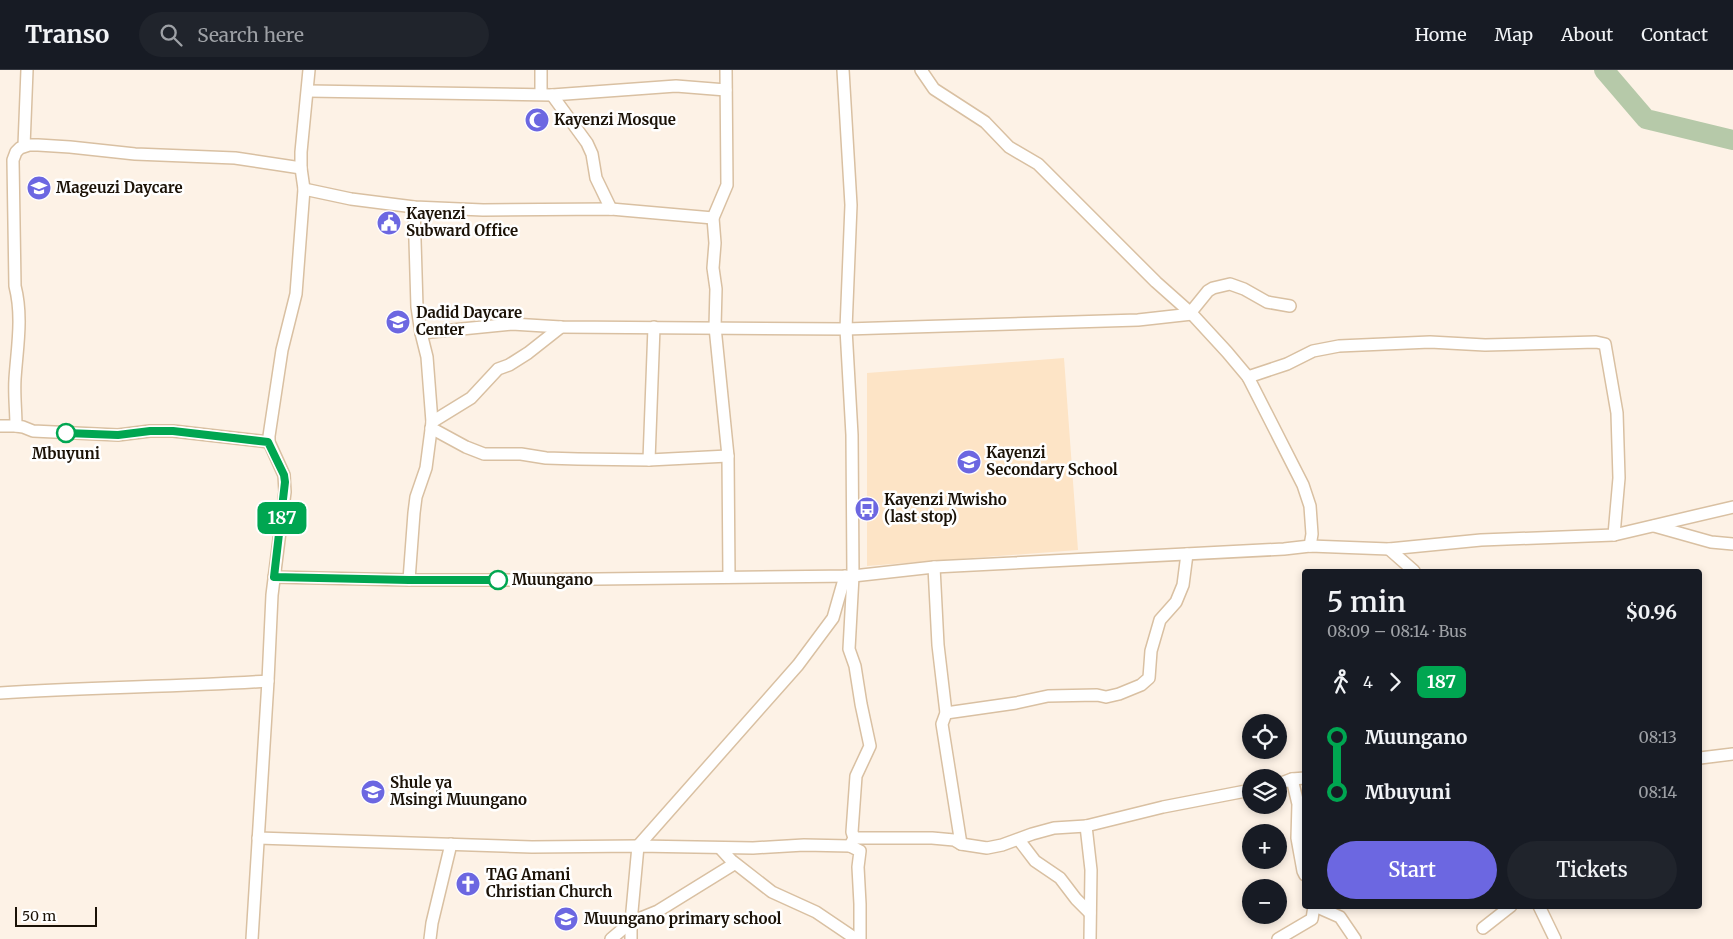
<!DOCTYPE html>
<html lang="en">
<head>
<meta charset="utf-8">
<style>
  :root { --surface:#171b24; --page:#20242c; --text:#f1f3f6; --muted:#9ea1a6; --line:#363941; --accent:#6c67e1 }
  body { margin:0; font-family:Merriweather,serif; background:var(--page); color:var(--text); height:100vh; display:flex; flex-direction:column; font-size:19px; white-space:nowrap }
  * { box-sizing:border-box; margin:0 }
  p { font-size:16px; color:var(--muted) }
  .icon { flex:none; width:28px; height:28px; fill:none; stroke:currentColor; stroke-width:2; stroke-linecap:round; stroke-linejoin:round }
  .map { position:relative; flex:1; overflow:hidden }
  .panel { position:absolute; left:1302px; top:499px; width:400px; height:340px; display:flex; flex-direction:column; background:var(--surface); border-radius:5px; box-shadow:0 2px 8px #0003 }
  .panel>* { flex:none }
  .badge { padding:0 10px; border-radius:8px; font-size:18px; line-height:32px }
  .buttons { position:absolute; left:1242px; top:644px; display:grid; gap:10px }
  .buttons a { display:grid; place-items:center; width:45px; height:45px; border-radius:50%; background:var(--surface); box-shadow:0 2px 8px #0003; font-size:25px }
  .scale { position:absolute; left:15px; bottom:12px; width:82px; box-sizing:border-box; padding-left:5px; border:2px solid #1b1207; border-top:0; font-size:14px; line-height:18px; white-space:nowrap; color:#1b1207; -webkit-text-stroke:4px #fff; paint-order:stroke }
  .map>.badge { position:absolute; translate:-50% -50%; box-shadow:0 0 0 2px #fff }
  .legs { display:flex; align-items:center; gap:8px; height:55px; padding:0 25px; font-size:16px }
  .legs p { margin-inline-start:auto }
  .summary { display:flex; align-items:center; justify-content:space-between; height:85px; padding:0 25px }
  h1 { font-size:28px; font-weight:600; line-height:38px }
  .primary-button { display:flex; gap:10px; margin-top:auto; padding:10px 25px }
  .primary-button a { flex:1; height:58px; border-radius:30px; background:var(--accent); color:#fff; font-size:20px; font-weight:600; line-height:58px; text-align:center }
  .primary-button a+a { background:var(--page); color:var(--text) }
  ul { padding:0 25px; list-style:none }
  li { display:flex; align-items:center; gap:18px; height:55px; font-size:19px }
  li i { display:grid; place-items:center; width:8px; height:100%; margin:0 6px; background:currentColor }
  li i::after { content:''; width:12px; height:12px; margin:-6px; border:4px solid; border-radius:50%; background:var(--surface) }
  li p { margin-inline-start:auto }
  li:first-child i { background:linear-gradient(#0000 50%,currentColor 0) }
  li:last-child i { background:linear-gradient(currentColor 50%,#0000 0) }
  header { display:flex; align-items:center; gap:30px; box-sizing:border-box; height:70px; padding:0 25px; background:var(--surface); border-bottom:1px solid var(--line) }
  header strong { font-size:24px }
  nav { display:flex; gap:28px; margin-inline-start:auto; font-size:18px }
  .search { width:350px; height:45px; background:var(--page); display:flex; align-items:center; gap:12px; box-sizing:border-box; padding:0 18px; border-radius:28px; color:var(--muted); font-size:19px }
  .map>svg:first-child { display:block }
</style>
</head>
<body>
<header>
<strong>Transo</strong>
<div class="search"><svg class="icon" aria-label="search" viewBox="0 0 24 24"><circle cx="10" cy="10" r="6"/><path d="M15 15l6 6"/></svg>Search here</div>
<nav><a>Home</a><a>Map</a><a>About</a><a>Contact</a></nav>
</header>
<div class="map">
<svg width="1733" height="869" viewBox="0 0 1733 869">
  <rect width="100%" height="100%" fill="#fdf2e6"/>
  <!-- built -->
  <path fill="#fde4c6" d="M 1064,288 L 1078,480 L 867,496 L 867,303 Z"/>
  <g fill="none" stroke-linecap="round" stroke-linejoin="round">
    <!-- river -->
    <path stroke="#b6c9a9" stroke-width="20" d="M 1604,0 L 1646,49 L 1733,70"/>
    <defs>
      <g id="minor">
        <path d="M 541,0 L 541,24"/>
        <path d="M 726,0 L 727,115 L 713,148 L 715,173 L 713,198 L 716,219 L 715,257 L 728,386 L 729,507"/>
        <path d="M 843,0 L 851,135 L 846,259 L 852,365 L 853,506 L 849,579 L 855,596 L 861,634 L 870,676 L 856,706 L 852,762 L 854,768 L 850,776 L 860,781 L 858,797 L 860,834 L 860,869"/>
        <path d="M 921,0 L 934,19 L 985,52 L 1009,77 L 1038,94 L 1156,212 L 1192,244 L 1227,282 L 1248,307 L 1303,415 L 1310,436 L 1312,464 L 1310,476"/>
        <path d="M 308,21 L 552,25 L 676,16 L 726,20"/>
        <path d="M 552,25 L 587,73 L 592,84 L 596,108 L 611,139"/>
        <path d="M 24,76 L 27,0"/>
        <path d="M 304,119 L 351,129 L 414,137 L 483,140 L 611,139 L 713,148"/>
        <path d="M 421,263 L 512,254 L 561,257 L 846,259 L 1138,250 L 1192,244 L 1191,242 L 1208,221 L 1213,218 L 1230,214 L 1244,219 L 1267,232 L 1290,236"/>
        <path d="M 1248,307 L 1287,294 L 1313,281 L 1339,276 L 1430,272 L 1485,275 L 1596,272 L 1605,274 L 1617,343 L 1619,408 L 1614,465"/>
        <path d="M 432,352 L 471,328 L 498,299 L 509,295 L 528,283 L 561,257"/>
        <path d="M 0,356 L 16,356"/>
        <path d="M 431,358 L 466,377 L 484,384 L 521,384 L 546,388 L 578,389 L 649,390 L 728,386"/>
        <path d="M 269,372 L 173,361 L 150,361 L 118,365 L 33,361 L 23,357 L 16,356 C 16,341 14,325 15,309 C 17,278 23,247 15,216 L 13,90 L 16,82 L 20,78 L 29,75 L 38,75 L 70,77 L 135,84 L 235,88 L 301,98"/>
        <path d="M 649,390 L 654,257"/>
        <path d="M 1654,456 L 1711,472 L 1733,474"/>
        <path d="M 1389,479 L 1414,501"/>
        <path d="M 934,497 L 938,575 L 946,643 L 942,654 L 961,774"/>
        <path d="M 274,507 L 409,510 L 515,510 L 853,506 L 934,497 L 1284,479 L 1310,476 L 1389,479 L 1481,470 L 1614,465 L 1733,437"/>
        <path d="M 409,510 L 414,443 L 416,427 L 426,398 L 432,352 L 427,287 L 421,263 L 417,237 L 414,137"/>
        <path d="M 0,623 C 89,617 179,617 268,611"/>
        <path d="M 946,643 L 1016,633 L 1048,626 L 1097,625 L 1106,627 L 1119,624 L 1141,615 L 1149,608 L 1151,581 L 1160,550 L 1176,532 L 1183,515 L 1187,484"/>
        <path d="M 1700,688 L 1733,684"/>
        <path d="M 1292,709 L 1298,734 L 1297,768 L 1303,801 L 1305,805"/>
        <path d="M 1279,714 L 1292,709 L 1305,708"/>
        <path d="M 1086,756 L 1091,800 L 1090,869"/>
        <path d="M 258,768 L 532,777 L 638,776 L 753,778 L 804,775 L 850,776"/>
        <path d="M 854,768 L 932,768 L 954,770 L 961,774 L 987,778 L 1002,775 L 1032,764 L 1054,758 L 1086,756 L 1163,737 L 1251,720"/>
        <path d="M 1019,770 L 1035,791 L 1060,808 L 1076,829 L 1090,843"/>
        <path d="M 720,778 L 731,790 L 772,822 L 816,842 L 856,869"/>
        <path d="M 1315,836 L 1340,847 L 1355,869"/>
        <path d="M 1539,836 L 1555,869"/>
        <path d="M 1483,858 L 1511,836"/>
        <path d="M 252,869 L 268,611 L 272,525 L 285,422 L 284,405 L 269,372 L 269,366 L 282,280 L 296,224 L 304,119 L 301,98 L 301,82 L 309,0"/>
        <path d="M 430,869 L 432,853 L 451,774"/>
        <path d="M 611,869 L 631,852 L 658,841 L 734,794"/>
        <path d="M 631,869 L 631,852 L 638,776 L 798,595 L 833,548 L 845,506"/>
        <path d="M 1278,869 L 1312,849 L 1314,836"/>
      </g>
    </defs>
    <!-- minor casing -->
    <use href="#minor" stroke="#d9c0a2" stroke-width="14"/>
    <!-- minor -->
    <use href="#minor" stroke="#fff" stroke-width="11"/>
  </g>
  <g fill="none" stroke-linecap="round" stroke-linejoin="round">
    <defs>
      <path id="line-1" d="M 66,363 L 118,365 L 150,361 L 173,361 L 268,372 L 284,405 L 285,412 L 274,507 L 409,510 L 498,510"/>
    </defs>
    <!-- line-1 casing -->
    <use href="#line-1" stroke="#fff" stroke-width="11"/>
    <!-- line-1 -->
    <use href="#line-1" stroke="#00a651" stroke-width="8"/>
  </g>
  <!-- icons -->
  <defs>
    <symbol id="mosque-disc" viewBox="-11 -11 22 22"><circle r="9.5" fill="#6c67e1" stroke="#fff"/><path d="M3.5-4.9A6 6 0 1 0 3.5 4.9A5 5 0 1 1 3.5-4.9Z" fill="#fff"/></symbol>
    <symbol id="school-disc" viewBox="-11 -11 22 22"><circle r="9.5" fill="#6c67e1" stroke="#fff"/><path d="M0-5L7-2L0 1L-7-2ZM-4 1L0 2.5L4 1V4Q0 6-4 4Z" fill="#fff"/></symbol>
    <symbol id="civic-disc" viewBox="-11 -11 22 22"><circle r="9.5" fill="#6c67e1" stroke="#fff"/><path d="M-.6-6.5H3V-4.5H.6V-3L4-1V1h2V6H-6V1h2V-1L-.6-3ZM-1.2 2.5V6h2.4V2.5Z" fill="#fff"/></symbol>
    <symbol id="bus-disc" viewBox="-11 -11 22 22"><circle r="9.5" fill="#6c67e1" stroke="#fff"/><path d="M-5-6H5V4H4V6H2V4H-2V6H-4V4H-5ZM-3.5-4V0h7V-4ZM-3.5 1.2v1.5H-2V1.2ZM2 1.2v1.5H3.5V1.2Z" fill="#fff"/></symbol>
    <symbol id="church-disc" viewBox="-11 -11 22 22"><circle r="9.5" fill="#6c67e1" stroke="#fff"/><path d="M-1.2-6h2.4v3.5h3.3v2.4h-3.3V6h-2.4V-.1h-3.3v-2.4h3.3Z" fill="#fff"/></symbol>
  </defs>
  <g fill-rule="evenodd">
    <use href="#mosque-disc" x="523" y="36" width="28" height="28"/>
    <use href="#school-disc" x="25" y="104" width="28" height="28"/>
    <use href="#civic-disc" x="375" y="139" width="28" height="28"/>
    <use href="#school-disc" x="384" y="238" width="28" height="28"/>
    <use href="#school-disc" x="955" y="378" width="28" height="28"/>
    <use href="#bus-disc" x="853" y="425" width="28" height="28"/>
    <use href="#school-disc" x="359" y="708" width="28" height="28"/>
    <use href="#church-disc" x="454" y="800" width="28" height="28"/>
    <use href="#school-disc" x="552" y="835" width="28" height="28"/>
  </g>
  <!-- markers -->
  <g fill="#fff" stroke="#00a651" stroke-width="2.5">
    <circle cx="66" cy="363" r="9"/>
    <circle cx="498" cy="510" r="9"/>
  </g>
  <g text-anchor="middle" stroke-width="5" stroke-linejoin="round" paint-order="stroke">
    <!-- poi labels -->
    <g font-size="15" font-weight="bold" fill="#1b1207" stroke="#fff" text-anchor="start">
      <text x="554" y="55">Kayenzi Mosque</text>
      <text x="56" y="123">Mageuzi Daycare</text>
      <text x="406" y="149">Kayenzi<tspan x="406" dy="17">Subward Office</tspan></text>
      <text x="416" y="248">Dadid Daycare<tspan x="416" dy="17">Center</tspan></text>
      <text x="986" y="388">Kayenzi<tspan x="986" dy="17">Secondary School</tspan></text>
      <text x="884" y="435">Kayenzi Mwisho<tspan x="884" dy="17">(last stop)</tspan></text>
      <text x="390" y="718">Shule ya<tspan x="390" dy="17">Msingi Muungano</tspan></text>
      <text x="486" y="810">TAG Amani<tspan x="486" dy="17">Christian Church</tspan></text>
      <text x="584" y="854">Muungano primary school</text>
    </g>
    <!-- stop labels -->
    <g font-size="15" font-weight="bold" fill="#1b1207" stroke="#fff">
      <text x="66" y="389">Mbuyuni</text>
      <text x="512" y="515" text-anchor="start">Muungano</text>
    </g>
  </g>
</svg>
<div class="buttons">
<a><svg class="icon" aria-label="locate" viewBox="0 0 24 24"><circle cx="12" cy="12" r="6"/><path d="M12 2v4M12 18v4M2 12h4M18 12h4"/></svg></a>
<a><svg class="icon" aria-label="layers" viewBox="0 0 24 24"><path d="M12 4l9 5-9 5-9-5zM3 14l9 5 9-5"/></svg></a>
<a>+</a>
<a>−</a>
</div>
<div class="scale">50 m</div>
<b class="badge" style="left:282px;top:448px;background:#00a651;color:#fff">187</b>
<section class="panel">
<div class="summary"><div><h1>5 min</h1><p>08:09 – 08:14 · Bus</p></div><b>$0.96</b></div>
<div class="legs"><svg class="icon" aria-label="walk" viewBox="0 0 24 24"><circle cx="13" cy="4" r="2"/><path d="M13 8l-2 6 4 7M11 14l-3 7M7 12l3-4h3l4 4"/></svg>4<svg class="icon" aria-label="forward" viewBox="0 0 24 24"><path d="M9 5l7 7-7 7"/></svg><b class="badge" style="background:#00a651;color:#fff">187</b></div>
<ul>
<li><i style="color:#00a651"></i><b>Muungano</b><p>08:13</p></li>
<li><i style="color:#00a651"></i><b>Mbuyuni</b><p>08:14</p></li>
</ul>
<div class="primary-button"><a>Start</a><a>Tickets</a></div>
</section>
</div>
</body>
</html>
